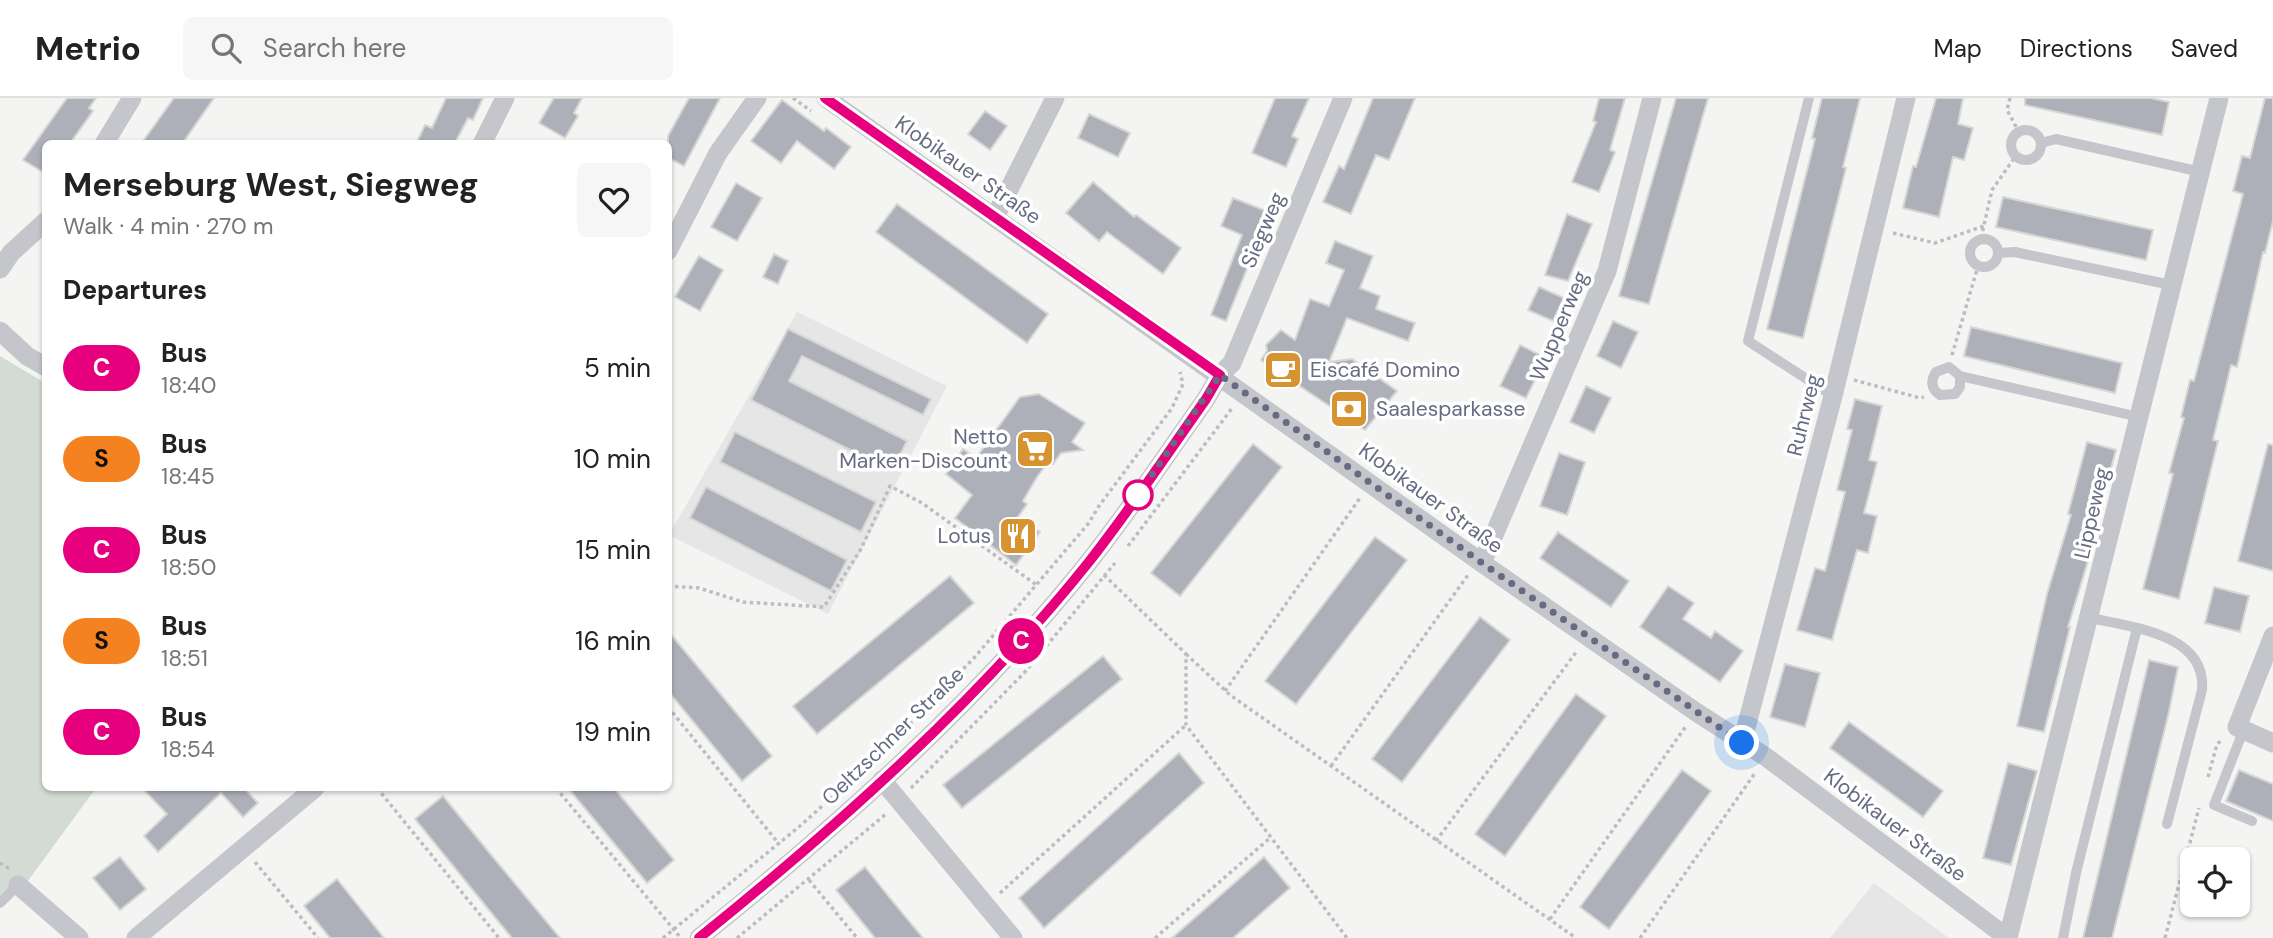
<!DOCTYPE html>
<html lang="en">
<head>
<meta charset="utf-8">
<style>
  :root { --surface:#fff; --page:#f6f6f6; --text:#222; --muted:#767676; --line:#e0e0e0 }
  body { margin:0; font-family:"DM Sans",sans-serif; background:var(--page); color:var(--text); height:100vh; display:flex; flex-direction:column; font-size:26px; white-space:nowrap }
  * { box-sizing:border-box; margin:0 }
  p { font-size:23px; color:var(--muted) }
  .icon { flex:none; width:38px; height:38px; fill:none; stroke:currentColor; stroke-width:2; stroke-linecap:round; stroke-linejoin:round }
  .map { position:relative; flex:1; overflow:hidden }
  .sheet { position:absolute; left:42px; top:42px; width:630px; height:651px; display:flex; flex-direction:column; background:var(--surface); border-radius:10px; box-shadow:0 2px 5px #0004 }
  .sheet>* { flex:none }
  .badge { padding:0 14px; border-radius:23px; font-size:24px; line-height:46px }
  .controls { position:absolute; left:2180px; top:749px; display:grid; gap:14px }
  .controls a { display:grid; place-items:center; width:70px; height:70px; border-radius:10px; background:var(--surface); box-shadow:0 2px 5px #0004; font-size:35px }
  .you { position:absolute; width:35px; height:35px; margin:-18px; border:5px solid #fff; border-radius:50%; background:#1a73e8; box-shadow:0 0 0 10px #1a73e833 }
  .map>.badge { position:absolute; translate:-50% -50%; box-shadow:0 0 0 4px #fff }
  h2 { padding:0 21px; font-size:26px; line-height:63px }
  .round { display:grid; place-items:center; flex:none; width:74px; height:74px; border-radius:10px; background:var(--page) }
  .head { display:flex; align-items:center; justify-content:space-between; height:119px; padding:0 21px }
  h1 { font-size:33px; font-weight:700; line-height:52px }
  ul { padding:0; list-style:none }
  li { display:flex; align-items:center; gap:21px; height:91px; padding:0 21px }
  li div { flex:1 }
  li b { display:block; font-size:26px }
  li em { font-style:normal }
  li .badge { min-width:77px; font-weight:700; text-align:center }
  header { display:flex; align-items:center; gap:42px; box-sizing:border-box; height:98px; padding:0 35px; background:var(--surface); border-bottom:2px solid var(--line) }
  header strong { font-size:33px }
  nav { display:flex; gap:38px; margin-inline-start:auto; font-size:24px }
  .search { width:490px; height:63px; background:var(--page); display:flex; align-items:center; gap:18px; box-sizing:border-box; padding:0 24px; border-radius:10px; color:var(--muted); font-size:26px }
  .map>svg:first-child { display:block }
</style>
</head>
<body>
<header>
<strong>Metrio</strong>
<div class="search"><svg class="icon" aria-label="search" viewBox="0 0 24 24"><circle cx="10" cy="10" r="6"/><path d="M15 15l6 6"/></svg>Search here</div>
<nav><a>Map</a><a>Directions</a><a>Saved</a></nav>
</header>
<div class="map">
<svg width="2273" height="840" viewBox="0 0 2273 840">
  <rect width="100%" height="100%" fill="#f4f5f2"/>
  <!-- built -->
  <g fill="#e5e6e5">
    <path d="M 797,214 L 947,288 L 828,516 L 669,437 Z"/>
    <path d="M 1874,785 L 1949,840 L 1830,840 Z"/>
  </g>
  <!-- green -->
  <path fill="#d3dcd4" d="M 0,258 L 45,285 L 46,690 L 96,690 L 25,787 L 0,807 Z"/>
  <!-- building -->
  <g fill="#aeb0b9" stroke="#d6d6d4" stroke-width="2">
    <path d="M 67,0 L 96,0 L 89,10 L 93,13 L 71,44 L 73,46 L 46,46 L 46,76 L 23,62 Z"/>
    <path d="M 174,0 L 214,0 L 182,46 L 141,46 Z"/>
    <path d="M 446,0 L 483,0 L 473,22 L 468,20 L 456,43 L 461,46 L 416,46 L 425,27 L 432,30 Z"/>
    <path d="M 554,0 L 582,0 L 574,15 L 578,18 L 565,40 L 539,25 Z"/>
    <path d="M 689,0 L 720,0 L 684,68 L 668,60 L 668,38 Z"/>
    <path d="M 1275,0 L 1309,0 L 1292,38 L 1298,41 L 1286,69 L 1252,55 Z"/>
    <path d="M 1373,0 L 1415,0 L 1389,62 L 1376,57 L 1351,116 L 1323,104 L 1339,68 L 1344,71 Z"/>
    <path d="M 1599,0 L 1625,0 L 1610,52 L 1615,54 L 1599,94 L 1572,84 L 1596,24 L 1593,23 Z"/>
    <path d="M 1676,0 L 1708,0 L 1649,206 L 1619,198 Z"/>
    <path d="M 1822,0 L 1860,0 L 1843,69 L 1846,70 L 1803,240 L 1767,231 L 1815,41 L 1812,40 Z"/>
    <path d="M 1936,0 L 1963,0 L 1958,26 L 1973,30 L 1964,62 L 1953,59 L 1939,119 L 1903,110 L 1913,68 L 1916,69 Z"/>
    <path d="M 2025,0 L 2150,0 L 2169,4 L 2162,37 L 2025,7 Z"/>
    <path d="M 2265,0 L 2273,0 L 2273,123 L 2265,155 L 2263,154 L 2237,269 L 2231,267 L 2213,342 L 2218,343 L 2179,501 L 2143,491 L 2173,376 L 2169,375 L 2184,320 L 2181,319 L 2190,282 L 2194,283 L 2243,96 L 2233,93 L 2242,58 L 2250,60 Z"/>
    <path d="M 782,2 L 824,33 L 826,30 L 851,49 L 834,71 L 797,43 L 781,65 L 751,43 Z"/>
    <path d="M 985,13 L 1007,28 L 990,52 L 968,36 Z"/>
    <path d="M 1089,16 L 1130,35 L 1118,59 L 1078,40 Z"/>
    <path d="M 1093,84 L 1134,119 L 1136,117 L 1181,150 L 1163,176 L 1107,134 L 1099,143 L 1066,115 Z"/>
    <path d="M 736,85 L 762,100 L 737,143 L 711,129 Z"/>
    <path d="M 2003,99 L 2153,132 L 2146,162 L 1996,129 Z"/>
    <path d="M 1233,100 L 1274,116 L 1261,145 L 1258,143 L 1226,223 L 1211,217 L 1242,137 L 1221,128 Z"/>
    <path d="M 897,106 L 1048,216 L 1027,245 L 876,134 Z"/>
    <path d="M 1567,116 L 1592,126 L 1568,183 L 1545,177 Z"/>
    <path d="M 1335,143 L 1373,158 L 1360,190 L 1380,198 L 1376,211 L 1415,225 L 1408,243 L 1347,220 L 1329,264 L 1352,261 L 1397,293 L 1365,332 L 1261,262 L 1267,253 L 1266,247 L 1281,232 L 1295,242 L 1310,201 L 1329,208 L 1344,172 L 1326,165 Z"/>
    <path d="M 774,156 L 788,163 L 778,186 L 763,179 Z"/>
    <path d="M 699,158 L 723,172 L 700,213 L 675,199 Z"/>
    <path d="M 1539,189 L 1564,200 L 1553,223 L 1528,212 Z"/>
    <path d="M 1613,223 L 1638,234 L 1621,270 L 1597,258 Z"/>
    <path d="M 1971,229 L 2122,265 L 2115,295 L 1964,258 Z"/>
    <path d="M 788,231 L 931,301 L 923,317 L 802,258 L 789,283 L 907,343 L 892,373 L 751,302 Z"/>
    <path d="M 1520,247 L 1546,260 L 1526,300 L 1500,288 Z"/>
    <path d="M 1586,288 L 1611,300 L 1594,335 L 1570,324 Z"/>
    <path d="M 1039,296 L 1085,325 L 1072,344 L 1083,352 L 1061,355 L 1053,366 L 1049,363 L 1037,379 L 1023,403 L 1027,406 L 1018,419 L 1040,434 L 1016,467 L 955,420 L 972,397 L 946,376 L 963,351 L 976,360 L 1020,299 Z"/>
    <path d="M 1855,301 L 1882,308 L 1869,362 L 1877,364 L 1864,415 L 1877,418 L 1868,455 L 1857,452 L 1832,542 L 1797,532 L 1815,470 L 1825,473 L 1845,394 L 1837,392 L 1852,332 L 1847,331 Z"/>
    <path d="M 735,334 L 876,404 L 861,434 L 720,364 Z"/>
    <path d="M 2087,344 L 2116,352 L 2093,436 L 2096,436 L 2068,529 L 2070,529 L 2044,634 L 2017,628 L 2047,496 L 2071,417 L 2068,416 Z"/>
    <path d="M 1253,346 L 1282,369 L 1180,498 L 1151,475 Z"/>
    <path d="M 2268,346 L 2273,347 L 2273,473 L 2238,463 Z"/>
    <path d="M 1559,355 L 1585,364 L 1567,417 L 1540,408 Z"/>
    <path d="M 706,389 L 847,462 L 831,493 L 690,420 Z"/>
    <path d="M 1558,434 L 1629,483 L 1611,509 L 1540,460 Z"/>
    <path d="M 1375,439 L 1407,462 L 1296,606 L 1265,583 Z"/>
    <path d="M 950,478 L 974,505 L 817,636 L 793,608 Z"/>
    <path d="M 1668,488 L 1694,505 L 1683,521 L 1711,540 L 1715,533 L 1743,553 L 1720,584 L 1640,529 Z"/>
    <path d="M 2214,489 L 2249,498 L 2240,534 L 2205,525 Z"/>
    <path d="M 1480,519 L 1510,542 L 1402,684 L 1372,661 Z"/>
    <path d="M 668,533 L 772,658 L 742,683 L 668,593 Z"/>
    <path d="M 1103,558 L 1122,581 L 962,710 L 943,687 Z"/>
    <path d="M 2149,562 L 2178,569 L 2168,618 L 2112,840 L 2083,840 Z"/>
    <path d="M 1785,566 L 1820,575 L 1805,629 L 1770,619 Z"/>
    <path d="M 1576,596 L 1606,618 L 1505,758 L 1475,736 Z"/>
    <path d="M 1849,624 L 1943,693 L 1923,719 L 1830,650 Z"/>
    <path d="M 1179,655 L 1204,685 L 1044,830 L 1019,800 Z"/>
    <path d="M 2008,665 L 2037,673 L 2011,767 L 1983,760 Z"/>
    <path d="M 1682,672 L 1711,693 L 1609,831 L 1580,809 Z"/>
    <path d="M 2239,672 L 2273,686 L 2273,723 L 2226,703 Z"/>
    <path d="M 142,690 L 244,690 L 258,705 L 243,719 L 221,695 L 158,754 L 144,738 L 167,716 Z"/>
    <path d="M 568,690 L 614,690 L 674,762 L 647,785 Z"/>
    <path d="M 443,698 L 492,758 L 560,840 L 512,840 L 489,812 L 415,721 Z"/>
    <path d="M 120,759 L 146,791 L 120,812 L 93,780 Z"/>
    <path d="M 1264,759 L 1290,790 L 1233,840 L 1172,840 Z"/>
    <path d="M 865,769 L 889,799 L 923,840 L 875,840 L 836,792 Z"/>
    <path d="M 337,781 L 364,815 L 384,840 L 330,840 L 304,808 Z"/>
  </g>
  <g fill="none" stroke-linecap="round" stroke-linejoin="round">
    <!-- path -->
    <g stroke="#bcbdc0" stroke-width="3.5" stroke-dasharray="3.5 3.5" stroke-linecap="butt">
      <path d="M 793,0 L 811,13"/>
      <path d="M 2010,0 L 2007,12 L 2019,34"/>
      <path d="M 1893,135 L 1935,145 L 1984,128"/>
      <path d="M 1981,140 L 1992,92 L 2015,59"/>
      <path d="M 1952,257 L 1978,168"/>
      <path d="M 1854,282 L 1920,300 L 1924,299"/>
      <path d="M 1128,448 L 1233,309"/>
      <path d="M 1104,477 L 1186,556 L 1186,627 L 1347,840"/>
      <path d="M 668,488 L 699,490 L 743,504 L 824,509 L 861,451 L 890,388 L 922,405 L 1038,488"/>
      <path d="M 1186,556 L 1230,597 L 1576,840"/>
      <path d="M 1225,593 L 1360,400"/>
      <path d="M 668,609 L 779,746"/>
      <path d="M 895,641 L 974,560 L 1088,426 L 1099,408 L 1172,310 L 1183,286 L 1180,274"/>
      <path d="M 1331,668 L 1468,477"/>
      <path d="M 2208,679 L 2217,646 L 2222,642"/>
      <path d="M 377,690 L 499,840"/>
      <path d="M 556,690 L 680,839"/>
      <path d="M 911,690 L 1024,575 L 1115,465"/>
      <path d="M 1436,743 L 1577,553"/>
      <path d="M 255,764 L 318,840"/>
      <path d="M 0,765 L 10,771"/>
      <path d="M 809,782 L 857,840"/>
      <path d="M 1000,795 L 1186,627"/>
      <path d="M 1550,821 L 1686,628"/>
      <path d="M 663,840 L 800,728 L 859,675"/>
      <path d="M 737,840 L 886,716"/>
      <path d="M 1155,840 L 1270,740"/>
      <path d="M 1640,840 L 1755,675"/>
      <path d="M 2165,840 L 2199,710"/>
    </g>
    <!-- service -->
    <g stroke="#c5c6cb" stroke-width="10">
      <path d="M 1809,0 L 1748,243 L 1833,298"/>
      <circle cx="2026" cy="47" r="15"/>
      <path d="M 2041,45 L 2056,41 L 2201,74"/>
      <circle cx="1984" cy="155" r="14"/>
      <path d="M 1998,155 L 2015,154 L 2171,187"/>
      <path d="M 1960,278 L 1960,289 L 1955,296 L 1940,297 C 1931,291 1930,283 1936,274 L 1949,269 L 1960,278 L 2139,319"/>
      <path d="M 2091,520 C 2131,529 2207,536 2202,592 L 2167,726"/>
      <path d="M 2244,631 L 2214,707 L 2252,723"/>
      <path d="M 0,805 L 18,787"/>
      <path d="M 2063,840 L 2076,775 L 2137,530"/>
    </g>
    <!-- minor -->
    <g stroke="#c5c6cb" stroke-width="19">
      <path d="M 826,0 L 1482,465 L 1696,614 L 1766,659 L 2008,840 L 2219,0"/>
      <path d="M 104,46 L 132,0"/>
      <path d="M 482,46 L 505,0"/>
      <path d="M 995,119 L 1055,0"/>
      <path d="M 668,153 L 718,55 L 757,0"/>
      <path d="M 0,171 L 11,155 L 46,123"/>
      <path d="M 0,233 L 27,258 L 46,269"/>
      <path d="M 1482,465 L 1607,173 L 1652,0"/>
      <path d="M 2273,538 L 2237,629 L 2273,645"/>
      <path d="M 1742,645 L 1833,298 L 1906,0"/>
      <path d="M 882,682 L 1013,840"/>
      <path d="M 18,787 L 79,840"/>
      <path d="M 136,840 L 315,690"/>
      <path d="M 699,840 C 839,727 976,605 1088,465 C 1130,412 1167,356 1206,301 L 1220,277 L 1232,265 L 1343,0"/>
    </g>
  </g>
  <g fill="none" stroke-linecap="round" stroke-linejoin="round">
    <defs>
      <path id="line" d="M 699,840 C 839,727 976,605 1088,465 C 1130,412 1167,356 1206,301 L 1220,277 L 825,0"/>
    </defs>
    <!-- line casing -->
    <use href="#line" stroke="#fff" stroke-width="16"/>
    <!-- line -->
    <use href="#line" stroke="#e6007e" stroke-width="10"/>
    <!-- walk -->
    <path stroke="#666b81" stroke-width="7" stroke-dasharray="0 12.6" d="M 1138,397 L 1220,277 L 1482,465 L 1742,645"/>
  </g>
  <!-- icons -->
  <defs>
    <symbol id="cafe-square" viewBox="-11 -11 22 22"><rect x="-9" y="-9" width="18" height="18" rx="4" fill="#d7932f" stroke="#fff"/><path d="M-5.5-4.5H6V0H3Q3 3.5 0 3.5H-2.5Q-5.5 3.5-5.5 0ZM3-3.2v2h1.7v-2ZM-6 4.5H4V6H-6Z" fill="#fff"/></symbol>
    <symbol id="bank-square" viewBox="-11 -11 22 22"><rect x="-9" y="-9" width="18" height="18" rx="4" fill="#d7932f" stroke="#fff"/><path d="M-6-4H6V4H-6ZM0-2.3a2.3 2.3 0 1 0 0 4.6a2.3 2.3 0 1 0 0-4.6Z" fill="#fff"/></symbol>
    <symbol id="supermarket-square" viewBox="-11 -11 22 22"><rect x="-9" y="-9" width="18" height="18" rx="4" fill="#d7932f" stroke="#fff"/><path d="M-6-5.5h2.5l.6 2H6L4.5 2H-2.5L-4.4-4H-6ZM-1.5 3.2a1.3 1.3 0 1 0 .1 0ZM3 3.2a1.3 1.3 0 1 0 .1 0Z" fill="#fff"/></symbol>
    <symbol id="restaurant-square" viewBox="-11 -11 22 22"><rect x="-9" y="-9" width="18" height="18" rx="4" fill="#d7932f" stroke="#fff"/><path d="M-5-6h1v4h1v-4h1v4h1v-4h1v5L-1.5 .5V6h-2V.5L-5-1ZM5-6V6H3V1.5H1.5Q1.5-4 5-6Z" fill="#fff"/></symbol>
  </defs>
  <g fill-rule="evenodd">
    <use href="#cafe-square" x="1261" y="250" width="44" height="44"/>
    <use href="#bank-square" x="1327" y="289" width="44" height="44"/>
    <use href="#supermarket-square" x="1013" y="329" width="44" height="44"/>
    <use href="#restaurant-square" x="996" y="416" width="44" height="44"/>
  </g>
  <!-- markers -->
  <circle fill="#fff" stroke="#e6007e" stroke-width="3.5" cx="1138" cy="397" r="14"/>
  <g text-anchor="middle" stroke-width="7" stroke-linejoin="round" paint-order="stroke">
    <!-- street labels -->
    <g font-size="21" fill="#666b81" stroke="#fff">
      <text transform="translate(968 72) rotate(35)" y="7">Klobikauer Straße</text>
      <text transform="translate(1263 132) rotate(-67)" y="7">Siegweg</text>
      <text transform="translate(1559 228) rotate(-67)" y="7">Wupperweg</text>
      <text transform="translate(1804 317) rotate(-76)" y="7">Ruhrweg</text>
      <text transform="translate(1431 400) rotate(36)" y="7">Klobikauer Straße</text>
      <text transform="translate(2092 415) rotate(-77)" y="7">Lippeweg</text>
      <text transform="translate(893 638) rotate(-44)" y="7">Oeltzschner Straße</text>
      <text transform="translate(1895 727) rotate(37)" y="7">Klobikauer Straße</text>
    </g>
    <!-- poi labels -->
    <g font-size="21" fill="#666b81" stroke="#fff" text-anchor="start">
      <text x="1310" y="279">Eiscafé Domino</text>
      <text x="1376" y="318">Saalesparkasse</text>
      <text x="1008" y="346" text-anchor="end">Netto<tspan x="1008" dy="24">Marken-Discount</tspan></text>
      <text x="991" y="445" text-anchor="end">Lotus</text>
    </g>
  </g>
</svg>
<div class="controls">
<a><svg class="icon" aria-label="locate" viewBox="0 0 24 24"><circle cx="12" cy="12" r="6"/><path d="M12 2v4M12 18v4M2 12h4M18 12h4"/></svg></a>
</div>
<div class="you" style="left:1742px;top:645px"></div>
<b class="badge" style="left:1021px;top:543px;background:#e6007e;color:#fff">C</b>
<section class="sheet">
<div class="head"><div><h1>Merseburg West, Siegweg</h1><p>Walk · 4 min · 270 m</p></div><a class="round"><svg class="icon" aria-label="heart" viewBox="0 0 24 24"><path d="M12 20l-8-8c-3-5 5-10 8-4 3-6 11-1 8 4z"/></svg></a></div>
<h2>Departures</h2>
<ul>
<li><span class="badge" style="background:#e6007e;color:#fff">C</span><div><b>Bus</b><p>18:40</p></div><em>5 min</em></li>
<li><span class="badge" style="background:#f58220;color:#111">S</span><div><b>Bus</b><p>18:45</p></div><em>10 min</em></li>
<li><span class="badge" style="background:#e6007e;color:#fff">C</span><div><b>Bus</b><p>18:50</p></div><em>15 min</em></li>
<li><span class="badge" style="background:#f58220;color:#111">S</span><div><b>Bus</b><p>18:51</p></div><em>16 min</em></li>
<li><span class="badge" style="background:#e6007e;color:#fff">C</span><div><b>Bus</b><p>18:54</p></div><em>19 min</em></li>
</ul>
</section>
</div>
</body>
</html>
